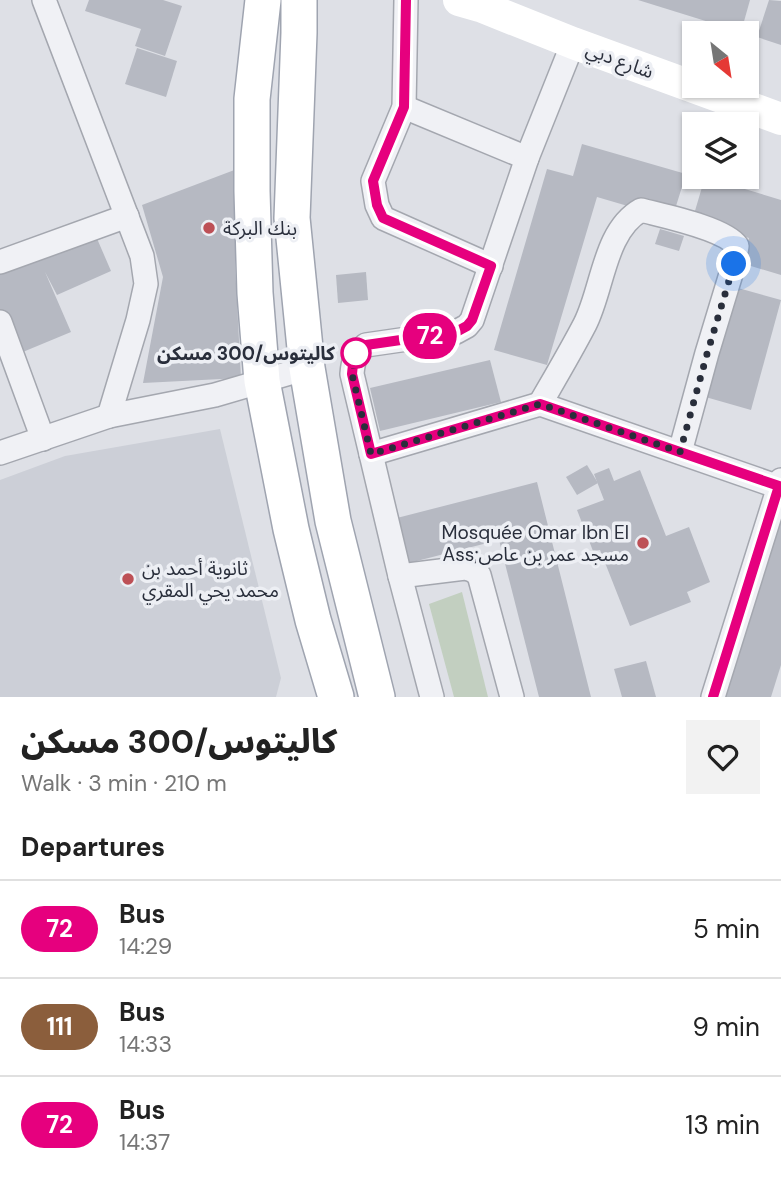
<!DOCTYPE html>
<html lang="en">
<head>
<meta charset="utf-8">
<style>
  :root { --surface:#fff; --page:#f2f2f2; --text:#222; --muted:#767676; --line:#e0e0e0 }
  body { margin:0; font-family:"DM Sans","Noto Sans Arabic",sans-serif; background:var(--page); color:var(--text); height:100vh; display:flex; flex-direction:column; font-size:26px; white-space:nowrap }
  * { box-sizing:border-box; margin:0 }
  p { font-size:23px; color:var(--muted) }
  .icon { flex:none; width:38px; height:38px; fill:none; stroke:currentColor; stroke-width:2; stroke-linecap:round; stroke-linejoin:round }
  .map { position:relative; height:697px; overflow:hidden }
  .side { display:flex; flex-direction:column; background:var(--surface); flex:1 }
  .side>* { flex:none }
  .badge { padding:0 14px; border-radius:23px; font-size:24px; line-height:46px }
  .needle { width:46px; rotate:150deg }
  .fabs { position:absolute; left:682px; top:21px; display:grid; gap:14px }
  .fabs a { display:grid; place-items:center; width:77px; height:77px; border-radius:0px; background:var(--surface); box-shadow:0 2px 5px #0004; font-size:35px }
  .you { position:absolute; width:35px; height:35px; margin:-18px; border:5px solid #fff; border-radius:50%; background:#1a73e8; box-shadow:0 0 0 10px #1a73e833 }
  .map>.badge { position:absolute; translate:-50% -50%; box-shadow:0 0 0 4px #fff }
  h2 { padding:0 21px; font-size:26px; line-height:63px }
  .round { display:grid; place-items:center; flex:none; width:74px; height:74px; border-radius:0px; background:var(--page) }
  .overview { display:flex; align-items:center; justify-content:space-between; height:119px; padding:0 21px }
  h1 { font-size:33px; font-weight:800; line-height:52px }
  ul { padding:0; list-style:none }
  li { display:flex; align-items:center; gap:21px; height:98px; padding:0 21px; border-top:2px solid var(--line) }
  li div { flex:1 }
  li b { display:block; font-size:26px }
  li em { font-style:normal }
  li .badge { min-width:77px; font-weight:700; text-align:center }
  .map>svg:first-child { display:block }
</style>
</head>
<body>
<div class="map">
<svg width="781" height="697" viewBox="0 0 781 697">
  <rect width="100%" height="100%" fill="#dee0e6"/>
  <!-- built -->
  <path fill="#cccfd7" d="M 220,429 L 281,678 L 276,697 L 0,697 L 0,480 L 65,456 Z"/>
  <!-- green -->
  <path fill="#c2cfc0" d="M 462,592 L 488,697 L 454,697 L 429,604 Z"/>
  <!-- building -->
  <g fill="#b6b9c2">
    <path d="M 89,0 L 163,0 L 182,6 L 165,56 L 135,46 L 141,29 L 85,11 Z"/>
    <path d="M 638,0 L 750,0 L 741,32 Z"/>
    <path d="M 769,0 L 781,1 L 781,45 L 757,37 Z"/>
    <path d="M 137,48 L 177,61 L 166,97 L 125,84 Z"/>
    <path d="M 582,144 L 686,174 L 672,219 L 597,197 L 547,365 L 494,350 L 547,169 L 573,176 Z"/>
    <path d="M 237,169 L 235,265 L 241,378 L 143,383 L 163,277 L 142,205 Z"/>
    <path d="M 705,177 L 781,200 L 781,275 L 741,263 L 749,238 L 692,221 Z"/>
    <path d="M 92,227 L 111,271 L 57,295 L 45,272 L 71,332 L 18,354 L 0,312 L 0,263 Z"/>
    <path d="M 660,229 L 684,236 L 679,251 L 655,244 Z"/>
    <path d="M 366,272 L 368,300 L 338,303 L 336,275 Z"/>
    <path d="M 731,286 L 781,300 L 751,410 L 702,396 Z"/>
    <path d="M 490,360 L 501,402 L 380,431 L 370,388 Z"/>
    <path d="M 587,465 L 598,483 L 577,495 L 566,477 Z"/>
    <path d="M 609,468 L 614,481 L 640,470 L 666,536 L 689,527 L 710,582 L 687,592 L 691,602 L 630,626 L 600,550 L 593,551 L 577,510 L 604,500 L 594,474 Z"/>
    <path d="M 781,479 L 781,665 L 771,697 L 711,697 Z"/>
    <path d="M 537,482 L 591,697 L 539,697 L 499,540 L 405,564 L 393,519 Z"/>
    <path d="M 646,661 L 656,697 L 622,697 L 614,669 Z"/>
  </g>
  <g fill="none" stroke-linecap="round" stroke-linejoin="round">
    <defs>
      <g id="street">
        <path d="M 44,0 L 142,256 L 146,284 L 138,320 L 109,416"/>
        <path d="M 406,0 L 404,107 L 373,181 L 377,205 L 383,218 L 491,266"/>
        <path d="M 404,107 L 527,158"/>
        <path d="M 0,262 L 127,216"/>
        <path d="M 0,322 L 43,439"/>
        <path d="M 540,404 C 555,378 571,351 585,324 C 603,289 604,231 641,210 C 664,216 724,228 737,246 L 734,264 L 707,353 L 680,452"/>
        <path d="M 0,453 L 109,416 L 215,395 L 307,368"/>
        <path d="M 371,454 L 540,404 L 779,487"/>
        <path d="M 400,576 L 465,568 L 472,570 L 479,575 L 512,697"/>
        <path d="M 432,697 L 400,576 L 352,374 C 353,361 355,354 366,345 L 456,332 L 467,326 L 472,320 L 527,158 L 573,43"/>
        <path d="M 713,697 L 781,480"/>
      </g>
      <g id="primary">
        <path d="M 263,0 L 252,99 L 252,191 L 255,293 L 262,381 L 291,529 L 313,620 L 336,697"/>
        <path d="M 299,0 L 299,33 L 292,218 L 307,368 L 333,521 L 377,697"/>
      </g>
    </defs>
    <!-- street casing -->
    <use href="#street" stroke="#a4a7af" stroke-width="26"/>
    <!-- primary casing -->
    <use href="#primary" stroke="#9fa4b0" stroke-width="38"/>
    <!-- street -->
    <use href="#street" stroke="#f0f1f5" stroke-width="23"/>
    <!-- secondary -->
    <path stroke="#fff" stroke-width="32" d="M 459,0 L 480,6 L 573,43 L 781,119"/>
    <!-- primary -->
    <use href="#primary" stroke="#fff" stroke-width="35"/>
  </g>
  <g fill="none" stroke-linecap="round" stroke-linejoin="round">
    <defs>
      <path id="line" d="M 406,0 L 404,107 L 373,181 L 377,205 L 383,218 L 491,266 L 472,320 L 467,326 L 456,332 L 366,345 C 355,354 353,361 352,374 L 371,454 L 540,404 L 779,486 L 713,697"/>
    </defs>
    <!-- line casing -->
    <use href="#line" stroke="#fff" stroke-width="16"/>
    <!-- line -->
    <use href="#line" stroke="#e6007e" stroke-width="10"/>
    <!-- walk -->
    <path stroke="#292e3b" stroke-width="7" stroke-dasharray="0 12.6" d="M 356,353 L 352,374 L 371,454 L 540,404 L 680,452 L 707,354 L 734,264"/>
  </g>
  <!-- markers -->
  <g fill="#bd5056" stroke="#edeff4" stroke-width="2.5">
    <circle cx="209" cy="228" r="7"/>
    <circle cx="643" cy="543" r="7"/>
    <circle cx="128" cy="579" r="7"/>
  </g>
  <circle fill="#fff" stroke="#e6007e" stroke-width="3.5" cx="356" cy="353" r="14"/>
  <g text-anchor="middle" stroke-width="7" stroke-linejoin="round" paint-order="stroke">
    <!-- street labels -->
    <g font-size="19" fill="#292e3b" stroke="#edeff4">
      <text transform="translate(620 60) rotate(20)" y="7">شارع دبي</text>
    </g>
    <!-- poi labels -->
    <g font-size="19" fill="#292e3b" stroke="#edeff4" text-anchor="start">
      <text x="223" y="235">بنك البركة</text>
      <text x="629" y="539" text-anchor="end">Mosquée Omar Ibn El<tspan x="629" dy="22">Ass;مسجد عمر بن عاص</tspan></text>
      <text x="142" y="575">ثانوية أحمد بن<tspan x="142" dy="22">محمد يحي المقري</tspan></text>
    </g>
    <!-- stop labels -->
    <g font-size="19" font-weight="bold" fill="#292e3b" stroke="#edeff4" text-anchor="end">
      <text x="335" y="360">كاليتوس/300 مسكن</text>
    </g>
  </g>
</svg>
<div class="fabs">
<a><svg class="needle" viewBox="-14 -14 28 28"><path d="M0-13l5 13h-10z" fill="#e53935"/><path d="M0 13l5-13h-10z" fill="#767676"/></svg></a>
<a><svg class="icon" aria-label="layers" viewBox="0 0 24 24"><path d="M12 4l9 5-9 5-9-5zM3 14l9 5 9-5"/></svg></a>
</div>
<div class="you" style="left:734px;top:264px"></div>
<b class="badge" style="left:430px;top:336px;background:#e6007e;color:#fff">72</b>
</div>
<section class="side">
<div class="overview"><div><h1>كاليتوس/300 مسكن</h1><p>Walk · 3 min · 210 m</p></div><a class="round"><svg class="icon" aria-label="heart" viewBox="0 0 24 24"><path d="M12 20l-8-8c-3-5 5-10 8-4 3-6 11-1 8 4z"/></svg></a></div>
<h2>Departures</h2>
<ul>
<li><span class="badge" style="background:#e6007e;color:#fff">72</span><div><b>Bus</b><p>14:29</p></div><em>5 min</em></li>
<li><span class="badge" style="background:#8b5e3c;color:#fff">111</span><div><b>Bus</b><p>14:33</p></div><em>9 min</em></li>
<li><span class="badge" style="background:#e6007e;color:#fff">72</span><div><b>Bus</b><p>14:37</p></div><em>13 min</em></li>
</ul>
</section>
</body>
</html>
